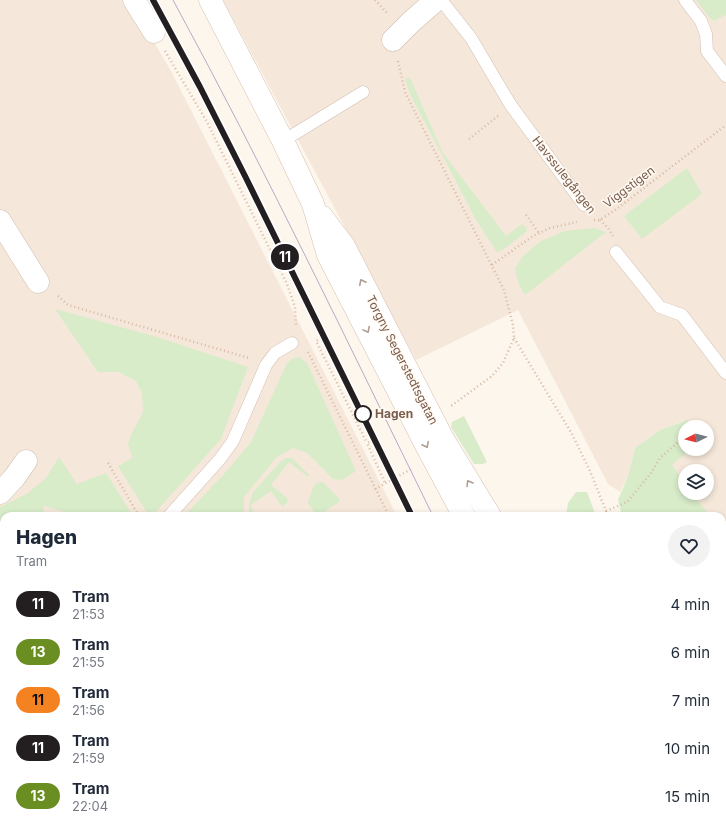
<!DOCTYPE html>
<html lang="en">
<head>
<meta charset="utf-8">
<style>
  :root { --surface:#fff; --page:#f2f2f3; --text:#1f2937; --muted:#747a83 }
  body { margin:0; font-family:Inter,sans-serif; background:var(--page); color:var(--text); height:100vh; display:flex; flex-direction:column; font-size:15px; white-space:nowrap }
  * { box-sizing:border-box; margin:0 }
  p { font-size:13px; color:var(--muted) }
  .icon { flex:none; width:22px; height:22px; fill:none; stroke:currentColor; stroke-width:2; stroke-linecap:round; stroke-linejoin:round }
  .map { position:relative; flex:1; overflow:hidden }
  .panel { position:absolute; left:0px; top:512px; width:726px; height:316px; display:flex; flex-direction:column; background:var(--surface); border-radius:12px 12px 0 0; box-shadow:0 2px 6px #0003 }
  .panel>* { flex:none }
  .badge { padding:0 8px; border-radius:13px; font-size:14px; line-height:26px }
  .needle { width:26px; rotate:264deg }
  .buttons { position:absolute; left:678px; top:420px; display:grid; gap:8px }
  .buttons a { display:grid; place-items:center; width:36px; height:36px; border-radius:50%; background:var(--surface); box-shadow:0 2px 6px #0003; font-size:20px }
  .map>.badge { position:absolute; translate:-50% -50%; box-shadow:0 0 0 2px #fff }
  .round { display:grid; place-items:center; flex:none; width:42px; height:42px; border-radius:21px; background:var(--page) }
  .overview { display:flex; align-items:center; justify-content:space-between; height:68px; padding:0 16px }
  h1 { font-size:19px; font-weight:800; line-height:30px }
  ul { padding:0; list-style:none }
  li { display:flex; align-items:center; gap:12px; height:48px; padding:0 16px }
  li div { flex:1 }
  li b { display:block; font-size:15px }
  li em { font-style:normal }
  li .badge { min-width:44px; font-weight:700; text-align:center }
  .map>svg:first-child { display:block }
</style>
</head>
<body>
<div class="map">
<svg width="726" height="828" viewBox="0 0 726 828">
  <rect width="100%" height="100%" fill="#fdf6ec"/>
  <!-- residential -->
  <g fill="#f5e8da">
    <path d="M 0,0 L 129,0 L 171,71 L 397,516 L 4,516 L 4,555 L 0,549 Z"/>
    <path d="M 223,0 L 726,0 L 726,538 L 722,532 L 722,516 L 710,516 L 692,493 L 707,493 L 707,471 L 685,471 L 685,483 L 671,465 L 691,449 L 707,449 L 707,427 L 693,427 L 686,420 L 660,430 L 635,448 L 628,476 L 620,492 L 608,484 L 518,310 L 416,360 Z"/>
    <path d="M 124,824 L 251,824 L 247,828 L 127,828 Z"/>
  </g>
  <!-- education -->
  <path fill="#f3e8fa" d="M 0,549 L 4,555 L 4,824 L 124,824 L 127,828 L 0,828 Z"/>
  <!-- green -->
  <g fill="#d8ecc9">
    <path d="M 696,0 L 726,0 L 726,16 L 725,15 L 714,21 L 709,17 Z"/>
    <path d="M 409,77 L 411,80 L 443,153 L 506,236 L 522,224 L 526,227 L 527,231 L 507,247 L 498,252 L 496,251 L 475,218 L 410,94 L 406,82 L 406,79 Z"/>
    <path d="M 687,168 L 702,194 L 642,239 L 624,216 Z"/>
    <path d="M 594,228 L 606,232 L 525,295 L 519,285 L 515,269 L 522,257 L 541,241 L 565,231 Z"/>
    <path d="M 55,309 L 157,337 L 248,367 L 221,439 L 152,516 L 149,516 L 118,466 L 132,458 L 128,444 L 132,433 L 143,412 L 142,393 L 136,381 L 119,372 L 98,372 Z"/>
    <path d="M 299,357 L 307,363 L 356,471 L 342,480 L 333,479 L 307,453 L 293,448 L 277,457 L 244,497 L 244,516 L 184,516 L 224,474 L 251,442 L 287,363 L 293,358 Z"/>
    <path d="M 464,416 L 487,462 L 483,464 L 474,464 L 451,427 L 452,422 Z"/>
    <path d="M 687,420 L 693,427 L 685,427 L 685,449 L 691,449 L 672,465 L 685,483 L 685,493 L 692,493 L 710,516 L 622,516 L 618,500 L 628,476 L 635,448 L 660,430 Z"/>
    <path d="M 59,457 L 77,484 L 106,473 L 133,516 L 78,516 L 44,506 L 43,516 L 4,516 L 4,528 L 0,529 L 0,507 L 28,493 L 46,478 Z"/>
    <path d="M 286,458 L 292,458 L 309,475 L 308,477 L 289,462 L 271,485 L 288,499 L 287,503 L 282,507 L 271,491 L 251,505 L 255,516 L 249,516 L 249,504 L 253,492 L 281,461 Z"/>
    <path d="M 319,482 L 323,482 L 340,500 L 339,502 L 318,516 L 312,516 L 315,513 L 307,502 C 313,495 310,486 319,482 Z"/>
    <path d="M 576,492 L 587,492 L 596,516 L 566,516 L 568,503 Z"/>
    <path d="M 722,532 L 726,538 L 726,674 L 722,668 Z"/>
    <path d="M 722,701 L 726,709 L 726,752 L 722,755 Z"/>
    <path d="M 4,807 L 4,824 L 56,824 L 60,828 L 0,828 L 0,817 Z"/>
    <path d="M 251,824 L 487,824 L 491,828 L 247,828 Z"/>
    <path d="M 509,824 L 568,824 L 571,828 L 513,828 Z"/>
  </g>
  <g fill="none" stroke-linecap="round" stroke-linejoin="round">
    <defs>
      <g id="lane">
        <path d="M 441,0 L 471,38 L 510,104 L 584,205"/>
        <path d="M 685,0 L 701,21 L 706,34 L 707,51 L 726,76"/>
        <path d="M 283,141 L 363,92"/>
        <path d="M 616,252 L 660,307 L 682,315 L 726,373"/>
        <path d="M 169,516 L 220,459 L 233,441 L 266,365 L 275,353 L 292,343"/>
        <path d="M 0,533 L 4,532"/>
        <path d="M 112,828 L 118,824"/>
      </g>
      <g id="street">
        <path d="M 134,0 L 154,32"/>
        <path d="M 393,40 L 411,22 L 436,0"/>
        <path d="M 0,221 L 38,282"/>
        <path d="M 0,493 L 14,478 L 26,461"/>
        <path d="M 153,828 L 154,824"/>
      </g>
      <g id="secondary">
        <path d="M 210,0 L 283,141 L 313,204 L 328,255 L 427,447 L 464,516"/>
        <path d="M 322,217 L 344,246 L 443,439 L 490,516"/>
        <path d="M 722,813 L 726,818"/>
        <path d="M 679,824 L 683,828"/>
      </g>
    </defs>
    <!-- lane casing -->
    <use href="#lane" stroke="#d1beb0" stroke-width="13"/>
    <!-- street casing -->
    <use href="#street" stroke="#d1beb0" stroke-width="23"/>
    <!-- secondary casing -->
    <use href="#secondary" stroke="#d6c0b0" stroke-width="23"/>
    <!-- path -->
    <g stroke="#d9b8a5" stroke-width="2.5" stroke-dasharray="1 3" stroke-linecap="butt">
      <path d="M 375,0 L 387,13"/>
      <path d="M 165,51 L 207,122 L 287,284 L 295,307 L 296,326"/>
      <path d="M 398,61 L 405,92 L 504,290 L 513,325 L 514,338 L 503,363 L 492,376 L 451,406"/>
      <path d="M 469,139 L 498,116"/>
      <path d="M 526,215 L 539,233"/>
      <path d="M 594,220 L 600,220 L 618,208 L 726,125"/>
      <path d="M 600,220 L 608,228 L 613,236"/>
      <path d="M 492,265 L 533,236 L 550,228 L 577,222"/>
      <path d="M 58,296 L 68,305 L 249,358"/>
      <path d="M 321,338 L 316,341 L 367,443"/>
      <path d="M 514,338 L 572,434 L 590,471 L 608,516"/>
      <path d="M 308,352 L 389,516"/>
      <path d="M 695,427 L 700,422"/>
      <path d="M 369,442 L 367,443 L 385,483"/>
      <path d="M 108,463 L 139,516"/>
      <path d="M 375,489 L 413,468"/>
      <path d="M 606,511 L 627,502 L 651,473 L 660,458 L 685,436"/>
      <path d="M 722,629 L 726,626"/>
      <path d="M 722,687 L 726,692"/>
      <path d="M 574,824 L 577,828"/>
    </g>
    <!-- lane -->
    <use href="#lane" stroke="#fff" stroke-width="12"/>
    <!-- street -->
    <use href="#street" stroke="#fff" stroke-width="22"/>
    <!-- secondary -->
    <use href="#secondary" stroke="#fff" stroke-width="22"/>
    <!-- tram -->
    <g stroke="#b9a8c9" stroke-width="1">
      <path d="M 153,0 L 201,87 L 246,178 L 412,516"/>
      <path d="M 173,0 C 265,169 348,343 433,516"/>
      <path d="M 600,824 L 604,828"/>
      <path d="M 622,824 L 625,828"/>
    </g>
  </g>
  <!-- one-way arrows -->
  <defs><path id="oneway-chevron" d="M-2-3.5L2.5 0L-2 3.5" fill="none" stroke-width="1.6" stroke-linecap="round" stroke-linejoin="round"/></defs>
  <g stroke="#af9d94">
    <use href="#oneway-chevron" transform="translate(362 282) rotate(-117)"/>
    <use href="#oneway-chevron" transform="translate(367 330) rotate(62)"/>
    <use href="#oneway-chevron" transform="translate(426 445) rotate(64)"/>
    <use href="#oneway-chevron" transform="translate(469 483) rotate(-121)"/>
  </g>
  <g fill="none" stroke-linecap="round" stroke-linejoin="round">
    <defs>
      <path id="line" d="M 153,0 L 200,87 L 246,178 L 412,516"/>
    </defs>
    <!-- line casing -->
    <use href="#line" stroke="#fff" stroke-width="9"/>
    <!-- line -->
    <use href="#line" stroke="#231f20" stroke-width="6"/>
  </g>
  <!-- markers -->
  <circle fill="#fff" stroke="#231f20" stroke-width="2" cx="363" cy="414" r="8"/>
  <g text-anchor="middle" stroke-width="3" stroke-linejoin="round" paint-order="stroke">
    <!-- street labels -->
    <g font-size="12" fill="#7a5c4d" stroke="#fffaf3">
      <text transform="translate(564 175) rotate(52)" y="4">Havssulegången</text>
      <text transform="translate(629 187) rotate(-37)" y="4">Viggstigen</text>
      <text transform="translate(402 360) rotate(63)" y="4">Torgny Segerstedtsgatan</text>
    </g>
    <!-- stop labels -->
    <g font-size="12" font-weight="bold" fill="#7a5c4d" stroke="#fffaf3" text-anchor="start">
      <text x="375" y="418">Hagen</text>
    </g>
  </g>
</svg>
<div class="buttons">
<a><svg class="needle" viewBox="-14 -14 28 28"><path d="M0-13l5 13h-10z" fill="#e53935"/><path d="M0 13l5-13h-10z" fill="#747a83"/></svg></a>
<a><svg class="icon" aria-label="layers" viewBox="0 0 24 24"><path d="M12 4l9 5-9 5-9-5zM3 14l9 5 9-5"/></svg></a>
</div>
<b class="badge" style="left:285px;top:257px;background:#231f20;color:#fff">11</b>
<section class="panel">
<div class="overview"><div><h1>Hagen</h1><p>Tram</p></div><a class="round"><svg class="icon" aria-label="heart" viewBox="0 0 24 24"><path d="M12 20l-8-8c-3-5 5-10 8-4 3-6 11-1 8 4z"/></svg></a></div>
<ul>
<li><span class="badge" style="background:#231f20;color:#fff">11</span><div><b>Tram</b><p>21:53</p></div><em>4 min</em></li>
<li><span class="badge" style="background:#6b8e23;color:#fff">13</span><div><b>Tram</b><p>21:55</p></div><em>6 min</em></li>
<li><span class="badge" style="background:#f58220;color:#111">11</span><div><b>Tram</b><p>21:56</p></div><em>7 min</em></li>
<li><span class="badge" style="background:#231f20;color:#fff">11</span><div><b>Tram</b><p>21:59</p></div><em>10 min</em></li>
<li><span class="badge" style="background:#6b8e23;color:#fff">13</span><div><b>Tram</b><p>22:04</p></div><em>15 min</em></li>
</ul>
</section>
</div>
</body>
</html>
